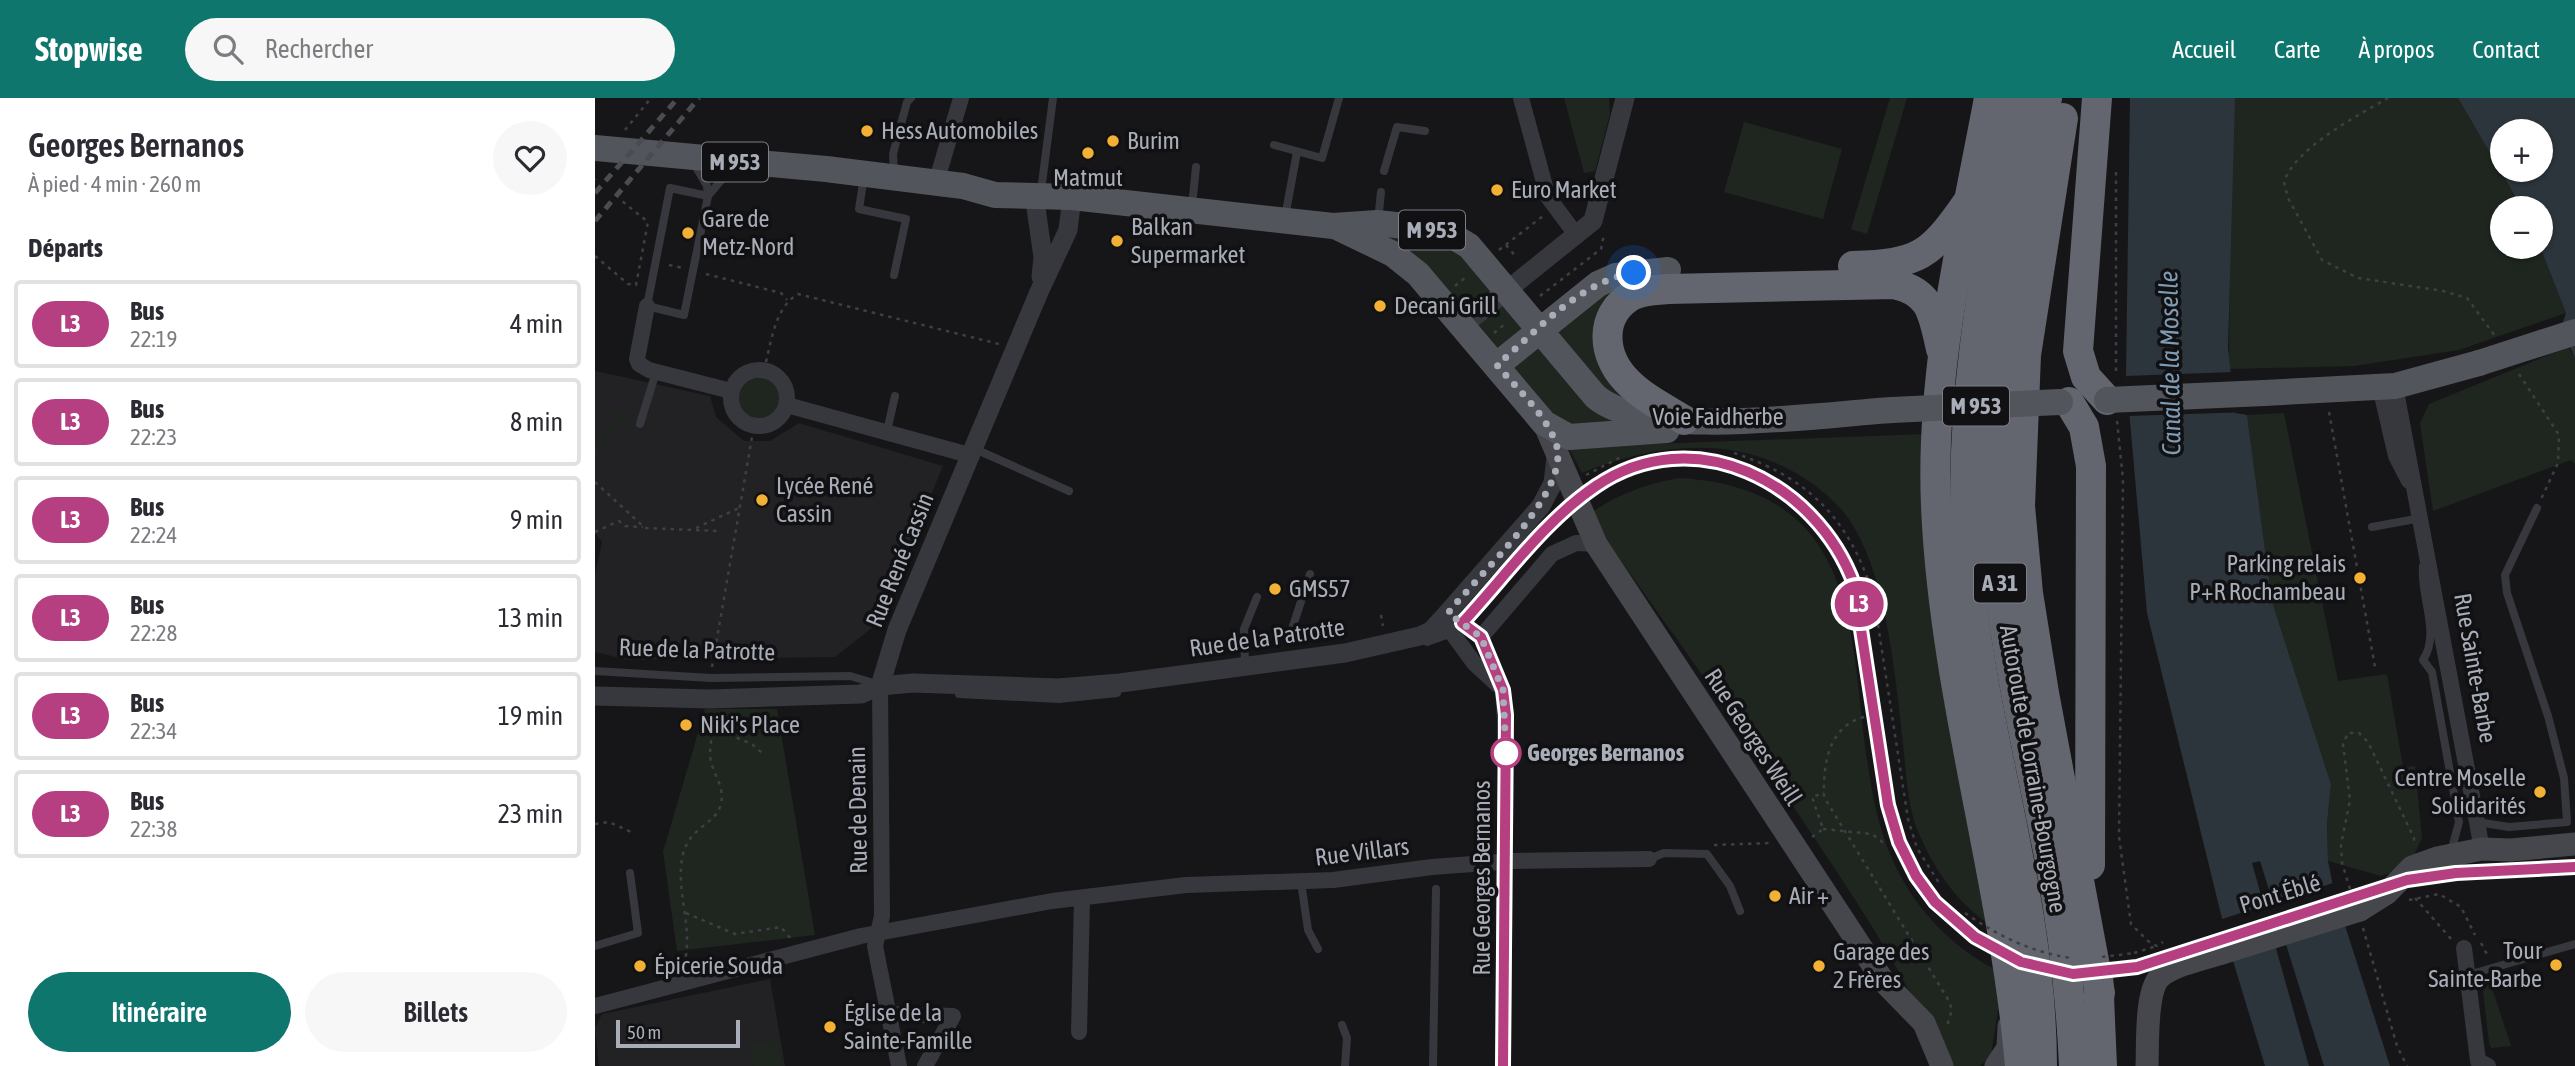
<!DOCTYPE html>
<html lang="fr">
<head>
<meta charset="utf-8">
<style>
  :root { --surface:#fff; --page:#f7f7f7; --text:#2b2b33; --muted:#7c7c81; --line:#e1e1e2; --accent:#0f766e }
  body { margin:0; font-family:"Asap Condensed",sans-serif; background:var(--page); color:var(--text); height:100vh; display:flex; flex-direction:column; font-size:26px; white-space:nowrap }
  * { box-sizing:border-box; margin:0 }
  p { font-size:23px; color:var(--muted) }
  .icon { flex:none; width:38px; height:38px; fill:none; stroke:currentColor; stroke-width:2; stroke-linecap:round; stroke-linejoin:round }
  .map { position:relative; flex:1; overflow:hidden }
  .side { display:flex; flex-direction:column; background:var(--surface); width:595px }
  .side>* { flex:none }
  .badge { padding:0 14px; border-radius:23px; font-size:24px; line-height:46px }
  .tools { position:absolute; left:1895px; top:21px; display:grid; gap:14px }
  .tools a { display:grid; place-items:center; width:63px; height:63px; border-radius:50%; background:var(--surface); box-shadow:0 2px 5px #0004; font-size:35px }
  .scale { position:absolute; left:21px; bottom:18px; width:124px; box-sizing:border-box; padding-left:7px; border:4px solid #a8adb8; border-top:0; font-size:19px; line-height:24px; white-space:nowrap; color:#a8adb8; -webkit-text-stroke:5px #111113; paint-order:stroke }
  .you { position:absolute; width:35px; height:35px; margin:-18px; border:5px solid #fff; border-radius:50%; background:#1a73e8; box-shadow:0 0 0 10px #1a73e833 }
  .map>.badge { position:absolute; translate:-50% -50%; box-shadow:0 0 0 4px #fff }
  h2 { padding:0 28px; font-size:26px; line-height:63px }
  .round { display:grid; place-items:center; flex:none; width:74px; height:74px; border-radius:37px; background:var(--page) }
  .head { display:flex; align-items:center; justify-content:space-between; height:119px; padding:0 28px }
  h1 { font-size:33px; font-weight:600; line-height:52px }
  .button { display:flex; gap:14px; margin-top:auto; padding:14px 28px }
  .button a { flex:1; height:80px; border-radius:42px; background:var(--accent); color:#fff; font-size:28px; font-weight:600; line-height:80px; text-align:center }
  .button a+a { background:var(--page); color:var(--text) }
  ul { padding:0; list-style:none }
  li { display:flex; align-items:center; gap:21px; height:88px; margin:0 14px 10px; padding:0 14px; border:4px solid var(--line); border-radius:7px }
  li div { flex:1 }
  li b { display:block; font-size:26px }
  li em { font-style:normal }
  li .badge { min-width:77px; font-weight:700; text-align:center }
  header { display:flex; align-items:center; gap:42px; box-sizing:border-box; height:98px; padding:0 35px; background:var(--accent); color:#fff }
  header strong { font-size:33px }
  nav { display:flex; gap:38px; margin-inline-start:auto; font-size:24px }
  .search { width:490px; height:63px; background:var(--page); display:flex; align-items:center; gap:18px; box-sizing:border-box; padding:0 24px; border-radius:38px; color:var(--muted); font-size:26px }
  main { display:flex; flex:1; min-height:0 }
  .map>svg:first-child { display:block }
</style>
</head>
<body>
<header>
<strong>Stopwise</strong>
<div class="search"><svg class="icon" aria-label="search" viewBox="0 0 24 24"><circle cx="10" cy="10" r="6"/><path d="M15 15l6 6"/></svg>Rechercher</div>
<nav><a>Accueil</a><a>Carte</a><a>À propos</a><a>Contact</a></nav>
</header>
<main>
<section class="side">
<div class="head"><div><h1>Georges Bernanos</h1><p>À pied · 4 min · 260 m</p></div><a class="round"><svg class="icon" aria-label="heart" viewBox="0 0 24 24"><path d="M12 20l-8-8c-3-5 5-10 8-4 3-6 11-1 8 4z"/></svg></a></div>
<h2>Départs</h2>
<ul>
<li><span class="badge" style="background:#b63f82;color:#fff">L3</span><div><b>Bus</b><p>22:19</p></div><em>4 min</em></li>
<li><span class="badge" style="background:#b63f82;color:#fff">L3</span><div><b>Bus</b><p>22:23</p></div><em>8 min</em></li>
<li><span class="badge" style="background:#b63f82;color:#fff">L3</span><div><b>Bus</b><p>22:24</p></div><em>9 min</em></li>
<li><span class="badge" style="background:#b63f82;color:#fff">L3</span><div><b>Bus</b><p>22:28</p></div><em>13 min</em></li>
<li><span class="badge" style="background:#b63f82;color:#fff">L3</span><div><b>Bus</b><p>22:34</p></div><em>19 min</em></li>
<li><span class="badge" style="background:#b63f82;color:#fff">L3</span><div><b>Bus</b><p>22:38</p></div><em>23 min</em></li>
</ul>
<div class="button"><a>Itinéraire</a><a>Billets</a></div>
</section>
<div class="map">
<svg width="1980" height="968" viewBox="0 0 1980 968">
  <rect width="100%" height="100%" fill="#161618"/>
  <!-- built -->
  <g fill="#222225">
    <path d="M 0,273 L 115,298 L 121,319 L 149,343 L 175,343 L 204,325 L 348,368 L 283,525 L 240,559 L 33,562 L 0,554 L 0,477 L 7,444 L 0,435 Z"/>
    <path d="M 175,881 L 190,968 L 4,968 L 0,930 L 7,916 Z"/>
  </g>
  <!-- green -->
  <g fill="#1e261f">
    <path d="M 969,0 L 1014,0 L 1015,16 L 1000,73 L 989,75 Z"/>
    <path d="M 1295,0 L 1312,0 L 1272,136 L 1256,131 Z"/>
    <path d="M 1640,0 L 1863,0 L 1927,110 L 1908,110 L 1908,149 L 1945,149 L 1971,215 L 1864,252 L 1759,268 L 1634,271 L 1635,102 Z"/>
    <path d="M 1149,24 L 1247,51 L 1228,121 L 1129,94 Z"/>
    <path d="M 782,125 L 843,134 L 944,230 L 1021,178 L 1016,217 L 1038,317 L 974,339 L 823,176 Z"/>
    <path d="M 1973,249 L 1980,260 L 1980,366 L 1976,362 L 1838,413 L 1825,325 L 1834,306 Z"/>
    <circle cx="164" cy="301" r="21"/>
    <path d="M 20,312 L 37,326 L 37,331 L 26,323 L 0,359 L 0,351 L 23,321 L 15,314 Z"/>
    <path d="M 1689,315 L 1743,583 L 1792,576 L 1808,669 L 1820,668 L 1827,740 L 1819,757 L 1801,773 L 1786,778 L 1733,763 L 1732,725 L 1736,686 L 1677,504 L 1652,317 Z"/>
    <path d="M 1332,336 L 1404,833 C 1363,808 1339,772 1321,729 C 1312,702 1311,673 1308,645 C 1300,578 1293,488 1259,429 C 1240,397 1203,372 1168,360 C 1109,340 1043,352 987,375 L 973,349 Z"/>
    <path d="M 1084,380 C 1308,393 1238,608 1293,751 C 1315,807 1355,850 1409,876 L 1396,957 L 1385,968 L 1347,968 C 1317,884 1267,812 1218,738 C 1148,632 1073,529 999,425 L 997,414 C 1026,395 1051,386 1084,380 Z"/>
    <path d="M 110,611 L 182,611 L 220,837 L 82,853 L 68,754 Z"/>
    <path d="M 1895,884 L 1916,948 L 1896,950 L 1894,945 L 1888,893 Z"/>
    <path d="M 183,942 L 187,968 L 158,968 L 155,947 Z"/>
  </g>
  <!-- water -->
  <g fill="#2c353c" fill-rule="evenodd">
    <path d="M 1535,0 L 1640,0 L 1633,250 L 1640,315 L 1652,317 L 1677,504 L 1736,686 L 1732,725 L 1733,763 L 1739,793 L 1795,968 L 1729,968 L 1665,763 L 1657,765 L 1714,968 L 1670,968 L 1635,853 L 1552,515 L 1531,278 Z"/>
    <path d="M 1863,0 L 1980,0 L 1980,260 L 1966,230 L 1971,215 L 1945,149 L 1946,110 L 1927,110 ZM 1908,33 L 1946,33 L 1946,72 L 1908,72 Z"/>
  </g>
  <!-- pier -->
  <g fill="#161618">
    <path d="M 1638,274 L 1644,312 L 1654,314 L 1533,318 L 1531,278 Z"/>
    <path d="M 1741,784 L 1753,824 L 1687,845 L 1675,806 Z"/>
    <path d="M 1674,806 L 1686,846 L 1632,854 L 1624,822 Z"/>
  </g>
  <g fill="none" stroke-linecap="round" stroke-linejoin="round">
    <!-- path -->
    <g stroke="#3d3f44" stroke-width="2.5" stroke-dasharray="3.5 5" stroke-linecap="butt">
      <path d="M 1793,0 C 1762,18 1700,50 1689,84 L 1693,100 L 1727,162 L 1763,180 L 1848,193 L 1872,200 L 1900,238"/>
      <path d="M 30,32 L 56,0"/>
      <path d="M 1521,74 L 1521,277"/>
      <path d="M 0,81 L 0,82"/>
      <path d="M 911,147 L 922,160"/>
      <path d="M 904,152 L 948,118"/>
      <path d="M 0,158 L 33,186 L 41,187 L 53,124 L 27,103"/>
      <path d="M 74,167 L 88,170"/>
      <path d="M 111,176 L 186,195 L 192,202"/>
      <path d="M 860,188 L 871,179"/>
      <path d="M 945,198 L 1006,151 L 1009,136"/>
      <path d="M 899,235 L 910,226"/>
      <path d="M 169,272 C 176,246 179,210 203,196 L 404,246"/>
      <path d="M 1924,276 L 1964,337 L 1963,365 L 1946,401"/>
      <path d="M 1734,314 L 1780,569"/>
      <path d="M 1522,323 L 1528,381 L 1524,739 L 1536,826 L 1553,843 L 1562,848 L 1568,844"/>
      <path d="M 1139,355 C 1215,380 1257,424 1279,501 L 1313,721 L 1322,750 L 1344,785"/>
      <path d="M 991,377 L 1028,358"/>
      <path d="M 0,384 L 50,430 L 124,433"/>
      <path d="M 101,430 L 146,409"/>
      <path d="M 0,434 L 24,423 L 30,428 L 48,429"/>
      <path d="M 786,517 L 788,528"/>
      <path d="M 117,569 L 159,328"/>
      <path d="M 1269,619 C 1233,629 1228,666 1229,699 L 1354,903 L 1357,912 L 1352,928"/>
      <path d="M 118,630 L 157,646 L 167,655"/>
      <path d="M 0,726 L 14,724 L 36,734"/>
      <path d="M 1228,731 L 1277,736 L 1291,747"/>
      <path d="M 1217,739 L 1228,731 L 1217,699 L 1229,695"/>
      <path d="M 1119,747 L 1176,745"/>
      <path d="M 1755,791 L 1747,765 L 1746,747 L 1755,702 L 1748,646 L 1753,635 L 1764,635 L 1773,644 L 1819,740 L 1819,747"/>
      <path d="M 1820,800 L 1857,842"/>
      <path d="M 1814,802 L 1844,796 L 1866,809 L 1880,837"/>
      <path d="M 91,815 L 140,836 L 186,829 L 196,841"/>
      <path d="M 1768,830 L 1802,948 L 1812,968"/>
      <path d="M 1886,845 L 1893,858"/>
      <path d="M 1539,855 L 1562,848"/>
      <path d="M 89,867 C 98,833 84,803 86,770 C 88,729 117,730 125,709 C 132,688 116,676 115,657 C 115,644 119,632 117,619"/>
    </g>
    <!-- service -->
    <g stroke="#37383d" stroke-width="8">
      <path d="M 679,47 L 727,60 L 744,0"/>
      <path d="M 97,62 L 112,88 L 113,98 L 89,217 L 52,208 L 75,90 L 113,98"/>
      <path d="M 789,73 L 802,29 L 830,33"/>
      <path d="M 299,74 L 298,56 L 312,4 L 316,0"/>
      <path d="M 269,78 L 264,111 L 311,121 L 299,177"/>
      <path d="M 446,93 L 458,0"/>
      <path d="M 113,98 L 138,68"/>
      <path d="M 597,108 L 601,69"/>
      <path d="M 690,119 L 702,54"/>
      <path d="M 783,123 L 786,94"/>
      <path d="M 45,326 L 61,274"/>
      <path d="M 292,333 L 300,298"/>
      <path d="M 380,351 L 474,393"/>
      <path d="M 1777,429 L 1826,420"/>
      <path d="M 1828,468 C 1825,499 1846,535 1828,562 L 1837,574 L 1864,724 L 1856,754"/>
      <path d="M 652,543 L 695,537 L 715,476"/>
      <path d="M 832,544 L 857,535 C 906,489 945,426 1002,388 C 1037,364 1087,355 1129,366 C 1314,416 1254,605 1303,742 C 1315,776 1339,803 1364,828"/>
      <path d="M 650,567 L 649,531 L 662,499"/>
      <path d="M 0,573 L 116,580 L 255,578 L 282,586"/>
      <path d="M 364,596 L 464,601 L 522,595"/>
      <path d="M 1882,724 L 1914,729 L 1972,724 L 1969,680 L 1953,618 L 1912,495 L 1910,477 L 1942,410"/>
      <path d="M 1054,761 L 1069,755 L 1112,756 L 1135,788 L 1145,813"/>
      <path d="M 1813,782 L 1861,774 L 1980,769"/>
      <path d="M 706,784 L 713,832 L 723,851"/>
      <path d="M 0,848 L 43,835 L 35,775"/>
      <path d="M 1542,869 L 1624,842"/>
      <path d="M 1873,877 L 1980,846"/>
      <path d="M 747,927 L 752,940 L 750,968"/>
      <path d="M 838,968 L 841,791"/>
    </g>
    <!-- minor -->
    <g stroke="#37383d" stroke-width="16">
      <path d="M 926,0 L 953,99 L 982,138"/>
      <path d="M 341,85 L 366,0"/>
      <path d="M 52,208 L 42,261 L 44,266 L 54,272 L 136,293"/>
      <circle cx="164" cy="300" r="28"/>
      <path d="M 1800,288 L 1887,751"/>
      <path d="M 1785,289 L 1801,358 L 1814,383"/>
      <path d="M 192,307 L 374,357"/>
      <path d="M 853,515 L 886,539 L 908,592 L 911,638 L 908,968"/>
      <path d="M 847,521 L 879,565 L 904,588"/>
      <path d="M 886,539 L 957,456 L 981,445 L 1001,446"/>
      <path d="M 285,588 L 287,818 L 280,848 L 304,968"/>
      <path d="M 1869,850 L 1883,963 L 1893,968"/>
      <path d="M 0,908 L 266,838 L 457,803 L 591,787 L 738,782 L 837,769 L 918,763 L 1054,761"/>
      <path d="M 294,916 L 358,918 L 330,968"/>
      <path d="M 484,934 L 487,800"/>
    </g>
    <!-- tertiary -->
    <g stroke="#37383d" stroke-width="19">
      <path d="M 439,96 L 448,159 L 446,179"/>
      <path d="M 869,227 L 998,123 L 1030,0"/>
      <path d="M 285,588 L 302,532 L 444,194 L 473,132 L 477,99"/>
      <path d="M 0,598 L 115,601 L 266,596 L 285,588 L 318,585 L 463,590 L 525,585 L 750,555 L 825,538 L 836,533 L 847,521 L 946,408 L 958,385 L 962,351"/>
    </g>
    <!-- secondary -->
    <g stroke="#45474d" stroke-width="23">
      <path d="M 949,325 L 1001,446 L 1289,884 L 1329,925 L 1347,968"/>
      <path d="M 1765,812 L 1792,795 L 1817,769 L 1842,760 L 1887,751 L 1916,752 L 1980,746"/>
      <path d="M 1401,968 L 1413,950 L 1414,928"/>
      <path d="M 1552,968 C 1553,948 1550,891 1566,878 C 1582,866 1608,861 1627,855"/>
    </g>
    <!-- primary -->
    <g stroke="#53555c" stroke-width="26">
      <path d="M 0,50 L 231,71 L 368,88 L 400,97 L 477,99 L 738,128 L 782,125 L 829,130 L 859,139 L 874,148 L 1000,298 C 1050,343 1229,316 1297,312"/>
      <path d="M 742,129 L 798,156 L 823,176 L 949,325 L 974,339 L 1072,332"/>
      <path d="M 902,267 L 1003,186 L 1021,178 L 1073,172"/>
      <path d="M 1669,295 L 1800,288 L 1884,265"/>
    </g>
    <!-- motorway -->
    <g stroke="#63666e" stroke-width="30">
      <path d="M 1394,0 C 1369,134 1335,271 1341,408 C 1349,597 1409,780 1425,968"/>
      <path d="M 1423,0 C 1393,154 1360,309 1373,466 C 1386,635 1447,798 1447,968"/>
      <path d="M 1452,0 C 1422,148 1389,298 1401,451 C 1409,556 1435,660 1455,763 C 1468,831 1476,899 1479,968"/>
      <path d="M 1502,0 L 1483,253 L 1491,279 L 1512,302"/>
      <path d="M 1468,20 L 1431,257 L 1425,408 L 1433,495 L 1449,595 L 1505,895"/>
      <path d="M 1258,168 C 1324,166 1335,158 1372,105"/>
      <path d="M 1474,304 L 1489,329 L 1496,368 L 1495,767"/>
      <path d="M 1089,322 C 1069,310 1047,299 1031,282 C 1007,257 1004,217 1036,198 C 1047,192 1061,192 1073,191 L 1299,186 C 1337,194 1338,217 1346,251"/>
      <path d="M 1503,876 L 1507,968"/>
    </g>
    <!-- rail -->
    <g stroke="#4a4c52" stroke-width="5" stroke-dasharray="9 7" stroke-linecap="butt">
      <path d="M 0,95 L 83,0"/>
      <path d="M 0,123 L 104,0"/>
    </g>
    <!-- path-bridge -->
    <g stroke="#3d3f44" stroke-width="2.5" stroke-dasharray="3.5 5" stroke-linecap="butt">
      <path d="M 1370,815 C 1403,838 1436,854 1476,860"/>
      <path d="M 1507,859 L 1539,855"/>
    </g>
    <!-- service-bridge -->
    <g stroke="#37383d" stroke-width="8">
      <path d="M 1364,828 C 1427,874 1466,881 1542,869"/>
      <path d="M 1624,842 L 1760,801"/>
    </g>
    <!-- secondary-bridge -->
    <path stroke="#45474d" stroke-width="23" d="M 1627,855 L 1765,812"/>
    <!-- primary-bridge -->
    <g stroke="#53555c" stroke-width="26">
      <path d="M 1884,265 L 1980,234"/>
      <path d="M 1512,302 L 1669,295"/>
      <path d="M 1297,312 L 1465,304"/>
    </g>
  </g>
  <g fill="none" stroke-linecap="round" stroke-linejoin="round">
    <defs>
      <path id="line" d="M 908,968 L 911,617 L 908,592 L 886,539 L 867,525 C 909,480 949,423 1001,388 C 1098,322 1221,383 1259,486 L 1293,707 L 1304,744 L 1321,778 L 1340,804 L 1380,839 L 1426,864 L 1478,876 L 1542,869 L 1812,782 L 1861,775 L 1980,769"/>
    </defs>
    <!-- line casing -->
    <use href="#line" stroke="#fff" stroke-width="16"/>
    <!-- line -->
    <use href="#line" stroke="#b63f82" stroke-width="10"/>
    <!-- walk -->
    <path stroke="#a8adb8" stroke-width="7" stroke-dasharray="0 12.6" d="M 911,655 L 908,592 L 886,539 L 853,515 C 882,478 973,397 962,349 C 954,319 921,290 902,267 C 943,232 985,183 1039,175"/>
  </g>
  <!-- markers -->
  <g fill="#f2b134" stroke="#111113" stroke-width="2.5">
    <circle cx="272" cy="33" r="7"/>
    <circle cx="518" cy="43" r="7"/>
    <circle cx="493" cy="55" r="7"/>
    <circle cx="902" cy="92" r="7"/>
    <circle cx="93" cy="135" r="7"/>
    <circle cx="522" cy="143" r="7"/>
    <circle cx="785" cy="208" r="7"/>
    <circle cx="167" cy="402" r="7"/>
    <circle cx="1765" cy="480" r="7"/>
    <circle cx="680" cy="491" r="7"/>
    <circle cx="91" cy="627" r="7"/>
    <circle cx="1945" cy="694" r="7"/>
    <circle cx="1180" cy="798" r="7"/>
    <circle cx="1961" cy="867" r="7"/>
    <circle cx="45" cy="868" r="7"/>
    <circle cx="1224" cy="868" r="7"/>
    <circle cx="235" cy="929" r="7"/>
  </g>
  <circle fill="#fff" stroke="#b63f82" stroke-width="3.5" cx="911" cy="655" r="14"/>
  <g text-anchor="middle" stroke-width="7" stroke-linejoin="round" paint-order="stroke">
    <!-- shield labels -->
    <g fill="#111113" stroke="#7b7e86" stroke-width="2">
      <rect x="107" y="44.5" width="66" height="39" rx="5"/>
      <rect x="804" y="112.5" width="66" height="39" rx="5"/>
      <rect x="1348" y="288.5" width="66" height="39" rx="5"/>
      <rect x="1379" y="465.5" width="52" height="39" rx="5"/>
    </g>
    <g font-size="23" font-weight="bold" fill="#a8adb8">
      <text x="140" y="72">M 953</text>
      <text x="837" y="140">M 953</text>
      <text x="1381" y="316">M 953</text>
      <text x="1405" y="493">A 31</text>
    </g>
    <!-- poi labels -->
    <g font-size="24" fill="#a8adb8" stroke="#111113" text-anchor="start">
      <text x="286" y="41">Hess Automobiles</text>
      <text x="532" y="51">Burim</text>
      <text x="493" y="88" text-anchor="middle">Matmut</text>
      <text x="916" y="100">Euro Market</text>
      <text x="107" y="129">Gare de<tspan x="107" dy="28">Metz-Nord</tspan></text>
      <text x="536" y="137">Balkan<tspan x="536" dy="28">Supermarket</tspan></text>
      <text x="799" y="216">Decani Grill</text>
      <text x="181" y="396">Lycée René<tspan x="181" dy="28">Cassin</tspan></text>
      <text x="1751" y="474" text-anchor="end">Parking relais<tspan x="1751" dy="28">P+R Rochambeau</tspan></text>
      <text x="694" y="499">GMS57</text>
      <text x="105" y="635">Niki's Place</text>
      <text x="1931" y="688" text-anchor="end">Centre Moselle<tspan x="1931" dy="28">Solidarités</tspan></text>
      <text x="1194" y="806">Air +</text>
      <text x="1947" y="861" text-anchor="end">Tour<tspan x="1947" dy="28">Sainte-Barbe</tspan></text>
      <text x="1238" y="862">Garage des<tspan x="1238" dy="28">2 Frères</tspan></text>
      <text x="59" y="876">Épicerie Souda</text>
      <text x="249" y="923">Église de la<tspan x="249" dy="28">Sainte-Famille</tspan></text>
    </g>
    <!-- street labels -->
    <g font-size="24" fill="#a8adb8" stroke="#111113">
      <text x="1123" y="327">Voie Faidherbe</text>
      <text transform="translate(305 462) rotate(-68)" y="8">Rue René Cassin</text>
      <text transform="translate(672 540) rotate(-8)" y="8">Rue de la Patrotte</text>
      <text transform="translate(102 552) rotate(2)" y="8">Rue de la Patrotte</text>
      <text transform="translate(1880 570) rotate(80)" y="8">Rue Sainte-Barbe</text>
      <text transform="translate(1158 639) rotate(57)" y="8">Rue Georges Weill</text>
      <text transform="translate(1438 671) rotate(80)" y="8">Autoroute de Lorraine-Bourgogne</text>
      <text transform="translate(263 712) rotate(-91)" y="8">Rue de Denain</text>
      <text transform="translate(767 754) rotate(-7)" y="8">Rue Villars</text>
      <text transform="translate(887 780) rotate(-90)" y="8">Rue Georges Bernanos</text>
      <text transform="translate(1685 796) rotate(-17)" y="8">Pont Éblé</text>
    </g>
    <!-- stop labels -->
    <g font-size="24" font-weight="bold" fill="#a8adb8" stroke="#111113" text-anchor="start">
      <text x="932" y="663">Georges Bernanos</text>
    </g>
    <!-- water labels -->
    <g font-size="26" font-style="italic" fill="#7f9bb3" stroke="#111113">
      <text transform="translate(1575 265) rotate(-91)" y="9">Canal de la Moselle</text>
    </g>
  </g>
</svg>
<div class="tools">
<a>+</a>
<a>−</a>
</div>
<div class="scale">50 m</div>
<div class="you" style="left:1039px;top:175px"></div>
<b class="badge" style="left:1264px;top:506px;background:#b63f82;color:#fff">L3</b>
</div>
</main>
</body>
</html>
